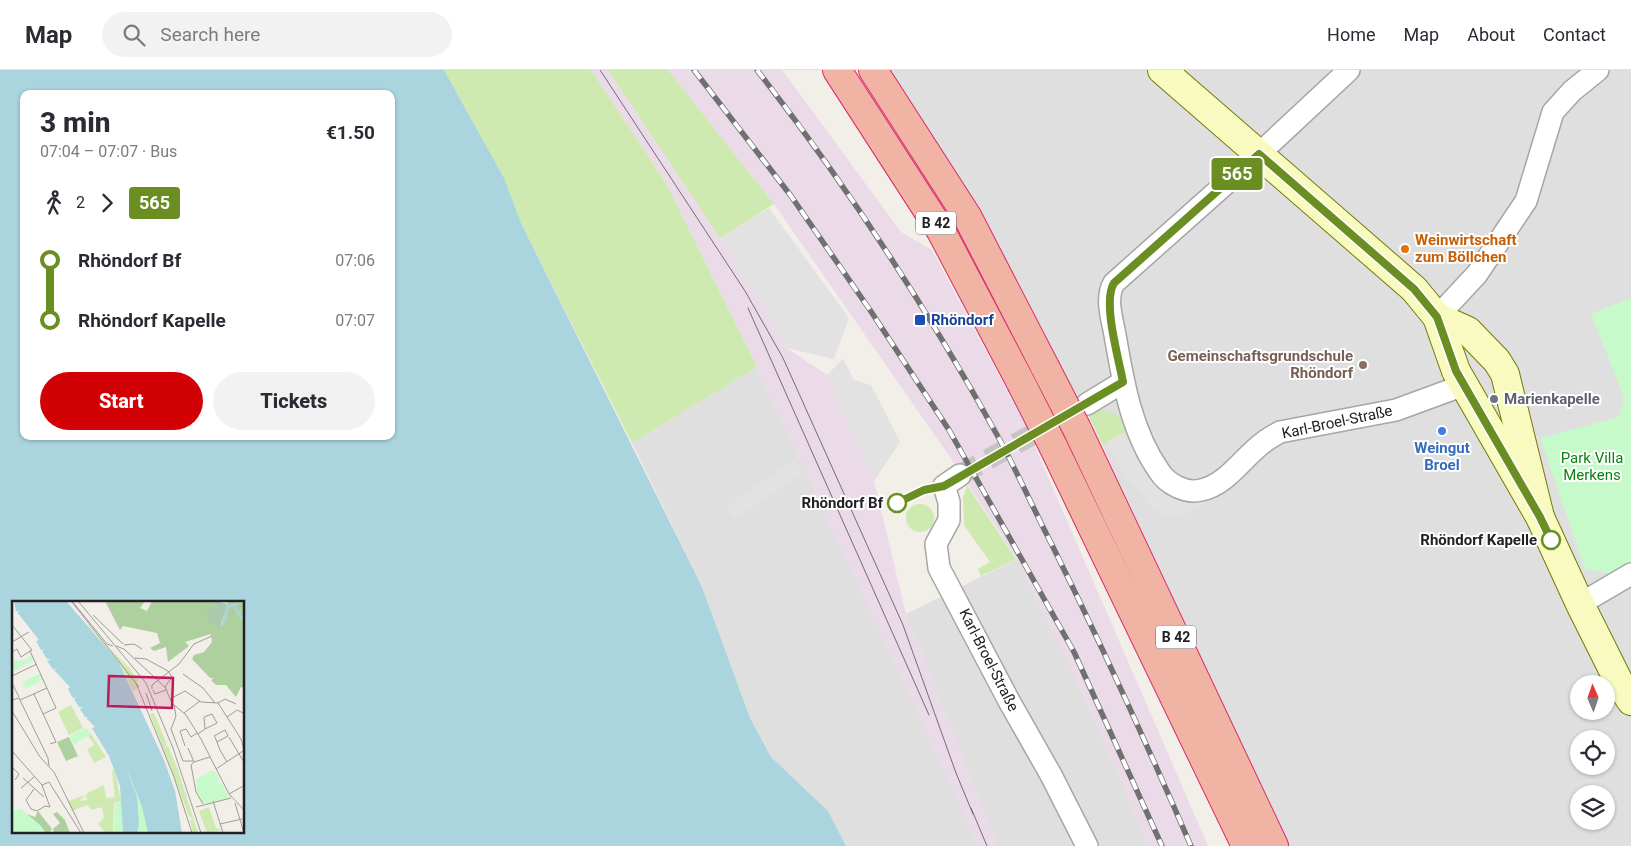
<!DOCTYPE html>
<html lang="en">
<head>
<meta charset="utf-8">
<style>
  :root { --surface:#fff; --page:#f2f2f3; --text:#2b2b33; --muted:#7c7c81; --line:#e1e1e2; --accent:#d20106 }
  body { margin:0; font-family:Roboto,sans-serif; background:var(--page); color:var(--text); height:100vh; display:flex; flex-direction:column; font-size:19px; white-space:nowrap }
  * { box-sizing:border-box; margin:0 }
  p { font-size:16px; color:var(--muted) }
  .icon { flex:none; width:28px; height:28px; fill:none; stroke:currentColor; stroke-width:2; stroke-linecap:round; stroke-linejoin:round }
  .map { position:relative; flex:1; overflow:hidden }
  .sheet { position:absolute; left:20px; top:20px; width:375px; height:350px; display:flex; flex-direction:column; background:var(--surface); border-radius:10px; box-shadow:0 1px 4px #0004 }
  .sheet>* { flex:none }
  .badge { padding:0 10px; border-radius:4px; font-size:18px; line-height:32px }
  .needle { width:32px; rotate:358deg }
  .tools { position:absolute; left:1570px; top:605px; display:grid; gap:10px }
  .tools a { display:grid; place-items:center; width:45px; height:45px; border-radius:50%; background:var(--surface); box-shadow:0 1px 4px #0004; font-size:25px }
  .map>.badge { position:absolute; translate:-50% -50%; box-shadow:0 0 0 2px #fff }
  .legs { display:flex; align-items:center; gap:8px; height:55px; padding:0 20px; font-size:16px }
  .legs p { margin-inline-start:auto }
  .headline { display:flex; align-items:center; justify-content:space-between; height:85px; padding:0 20px }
  h1 { font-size:28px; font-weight:800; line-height:38px }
  .primary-button { display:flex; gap:10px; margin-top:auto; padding:10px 20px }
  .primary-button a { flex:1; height:58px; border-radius:30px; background:var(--accent); color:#fff; font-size:20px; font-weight:800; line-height:58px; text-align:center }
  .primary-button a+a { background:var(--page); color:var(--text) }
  ul { padding:0 20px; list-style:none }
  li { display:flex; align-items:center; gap:18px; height:60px; font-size:19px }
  li i { display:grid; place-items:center; width:8px; height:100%; margin:0 6px; background:currentColor }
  li i::after { content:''; width:12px; height:12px; margin:-6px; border:4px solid; border-radius:50%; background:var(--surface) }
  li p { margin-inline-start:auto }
  li:first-child i { background:linear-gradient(#0000 50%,currentColor 0) }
  li:last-child i { background:linear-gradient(currentColor 50%,#0000 0) }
  header { display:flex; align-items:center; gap:30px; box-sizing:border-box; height:70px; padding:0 25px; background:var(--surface); border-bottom:1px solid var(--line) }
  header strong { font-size:24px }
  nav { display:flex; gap:28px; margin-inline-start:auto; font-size:18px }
  .search { width:350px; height:45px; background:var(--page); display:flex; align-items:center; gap:12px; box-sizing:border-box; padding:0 18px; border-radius:28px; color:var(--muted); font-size:19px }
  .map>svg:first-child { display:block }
</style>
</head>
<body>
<header>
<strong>Map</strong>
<div class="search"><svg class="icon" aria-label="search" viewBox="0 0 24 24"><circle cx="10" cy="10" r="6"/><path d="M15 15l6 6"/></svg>Search here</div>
<nav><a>Home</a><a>Map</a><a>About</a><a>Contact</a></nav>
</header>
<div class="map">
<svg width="1631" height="776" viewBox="0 0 1631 776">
  <rect width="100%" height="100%" fill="#f2eee8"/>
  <!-- residential -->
  <g fill="#e0dfdf" fill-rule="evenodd">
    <path d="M 888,0 L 1631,0 L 1631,776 L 1288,776 L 1088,344 ZM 1579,614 L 1606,614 L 1606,641 L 1579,641 ZM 1579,669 L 1606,669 L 1606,696 L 1579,696 ZM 1579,724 L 1606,724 L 1606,751 L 1579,751 Z"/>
    <path d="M 757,297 L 948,707 L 979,776 L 846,776 L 828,741 L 771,687 L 750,648 L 702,517 L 632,373 Z"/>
    <path d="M 1017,489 L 1075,605 L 1149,776 L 997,776 L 906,544 Z"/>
  </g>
  <!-- industrial -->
  <g fill="#ebdae8">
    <path d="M 591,0 L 608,0 L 720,168 L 774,252 L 787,278 L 827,305 L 874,411 L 906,544 L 997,776 L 979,776 L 757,297 L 666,113 Z"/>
    <path d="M 668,0 L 782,0 L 901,162 L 932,180 L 1025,354 L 1208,776 L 1149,776 L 1075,605 L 1017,489 L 952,390 L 774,134 Z"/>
  </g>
  <!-- grass -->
  <g fill="#ceeab0">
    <path d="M 444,0 L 591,0 L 666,113 L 757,297 L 632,373 L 521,153 L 504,108 Z"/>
    <path d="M 608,0 L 668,0 L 774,134 L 720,168 Z"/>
    <path d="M 1098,340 C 1113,340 1122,347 1127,361 L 1125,363 L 1103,375 L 1088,344 Z"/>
    <path d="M 967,415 L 1016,489 L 981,506 L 978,499 L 990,492 L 964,455 L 963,428 Z"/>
    <circle cx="920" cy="448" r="14"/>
  </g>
  <!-- park -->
  <path fill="#c7faca" d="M 1631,228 L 1631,496 L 1617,505 L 1585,499 L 1540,368 L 1619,347 L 1624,327 L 1591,244 Z"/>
  <!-- parking -->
  <g fill="#e2e2e2">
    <path d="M 769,138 L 849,248 L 834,289 L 787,278 L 774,252 L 720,168 Z"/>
    <path d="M 843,289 L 854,310 L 871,315 L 900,372 L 874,411 L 827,305 Z"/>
    <path d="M 1127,361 L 1197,429 L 1212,428 L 1185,445 L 1176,447 L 1166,446 L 1152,437 L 1122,401 L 1107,372 Z"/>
    <path d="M 794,390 L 803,403 L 734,449 L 726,437 Z"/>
  </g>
  <!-- water -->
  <path fill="#aad4de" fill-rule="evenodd" d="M 0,0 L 444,0 L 504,108 L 521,153 L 702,517 L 750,648 L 771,687 L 828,741 L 846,776 L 0,776 ZM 24,24 L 391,24 L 391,366 L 24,366 ZM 14,532 L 244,532 L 244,762 L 14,762 Z"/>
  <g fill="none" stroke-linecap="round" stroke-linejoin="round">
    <!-- minor-tunnel -->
    <path stroke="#c8c5c0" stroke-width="21" stroke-dasharray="21 11" stroke-linecap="butt" d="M 960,405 L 1082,337"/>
    <defs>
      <g id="minor">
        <path d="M 1349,0 L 1259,84 L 1114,213 C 1105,228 1112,248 1115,265 C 1123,311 1131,361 1159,401 C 1167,414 1186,424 1201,420 C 1227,415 1243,387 1264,372 C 1269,368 1275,365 1280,362 L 1396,340 L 1464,315"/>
        <path d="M 1437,247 L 1477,204 L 1526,131 L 1553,42 L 1572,21 L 1598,0"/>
        <path d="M 1087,334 L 1123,312"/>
        <path d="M 960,405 L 944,416 L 949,432 L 949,450 L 936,474 L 939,498 L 1009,631 L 1051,705 L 1087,776"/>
        <path d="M 1580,534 L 1631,504"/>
      </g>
      <g id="secondary">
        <path d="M 1162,0 L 1414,219 L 1437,247 L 1468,261 L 1497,291 L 1505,304 L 1540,447"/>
        <path d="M 1437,247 L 1456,301 L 1540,447 L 1580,534 L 1621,616 L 1631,631"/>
      </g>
      <g id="trunk">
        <path d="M 837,0 L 941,161 L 1021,313"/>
        <path d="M 873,0 L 967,146 L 1045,297"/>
        <path d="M 1077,359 L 1274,776"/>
        <path d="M 1053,376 L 1246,776"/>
      </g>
    </defs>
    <!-- minor casing -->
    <use href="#minor" stroke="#a6a6a6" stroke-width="24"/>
    <!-- secondary casing -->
    <use href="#secondary" stroke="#717b06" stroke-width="30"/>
    <!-- trunk casing -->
    <use href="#trunk" stroke="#db2a6a" stroke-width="30"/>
    <!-- minor -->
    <use href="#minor" stroke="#fff" stroke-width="21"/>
    <!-- secondary -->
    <use href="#secondary" stroke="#f8fabf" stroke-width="28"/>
    <!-- trunk -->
    <use href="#trunk" stroke="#f1b3a4" stroke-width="28"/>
    <!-- tram -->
    <g stroke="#707070" stroke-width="1">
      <path d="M 600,0 L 745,221 L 783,288 L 903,555 L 956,703 L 973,744"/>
      <path d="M 748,238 L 929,645"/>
      <path d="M 971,738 L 987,776"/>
    </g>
    <defs>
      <g id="rail">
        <path d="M 694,0 L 791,126 L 870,240 L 949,360 L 1074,582 L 1162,776"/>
        <path d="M 757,0 C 846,114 926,237 996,363 C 1016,399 1033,438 1052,475 C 1101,574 1147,674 1191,776"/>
      </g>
    </defs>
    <!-- rail casing -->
    <use href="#rail" stroke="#707070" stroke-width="5.5"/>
    <!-- rail -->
    <use href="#rail" stroke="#fff" stroke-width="4" stroke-dasharray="11" stroke-linecap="butt"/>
    <defs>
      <g id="trunk-bridge">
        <path d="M 1045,297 L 1077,359"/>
        <path d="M 1021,313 L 1053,376"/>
      </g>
    </defs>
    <!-- trunk-bridge casing -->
    <use href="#trunk-bridge" stroke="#db2a6a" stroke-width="30" stroke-linecap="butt"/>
    <!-- trunk-bridge -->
    <use href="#trunk-bridge" stroke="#f1b3a4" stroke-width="28"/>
  </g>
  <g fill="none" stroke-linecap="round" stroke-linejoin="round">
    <defs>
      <path id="line-1" d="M 897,433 L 924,420 L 944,416 L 1123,312 C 1119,289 1102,232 1114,213 L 1259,84 L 1414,219 L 1437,247 L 1456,301 L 1540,447 L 1551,470"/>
    </defs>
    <!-- line-1 casing -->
    <use href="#line-1" stroke="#fff" stroke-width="11"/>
    <!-- line-1 -->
    <use href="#line-1" stroke="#6b8e23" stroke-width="8"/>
  </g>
  <!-- markers -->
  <circle fill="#e8710a" stroke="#fff" stroke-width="2" cx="1405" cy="179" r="5"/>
  <rect fill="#1a4fb4" stroke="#fff" stroke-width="2" x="914" y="244" width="12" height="12" rx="2.5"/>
  <circle fill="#8d6e63" stroke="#fff" stroke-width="2" cx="1363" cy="295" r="5"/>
  <circle fill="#6b7280" stroke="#fff" stroke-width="2" cx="1494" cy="329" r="5"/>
  <circle fill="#3f7fe0" stroke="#fff" stroke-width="2" cx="1442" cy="361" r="5"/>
  <g fill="#fff" stroke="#6b8e23" stroke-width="2.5">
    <circle cx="897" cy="433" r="9"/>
    <circle cx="1551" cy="470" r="9"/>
  </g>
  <g text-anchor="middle" stroke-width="4" stroke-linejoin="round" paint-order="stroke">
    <!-- shield labels -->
    <g fill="#fff" stroke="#646464" stroke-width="1">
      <rect x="916" y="141.5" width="40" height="23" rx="4"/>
      <rect x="1156" y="555.5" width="40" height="23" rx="4"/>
    </g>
    <g font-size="14" font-weight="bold" fill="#222">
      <text x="936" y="158">B 42</text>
      <text x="1176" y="572">B 42</text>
    </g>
    <!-- food labels -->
    <g font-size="15" font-weight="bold" fill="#c56008" stroke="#fff" text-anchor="start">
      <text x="1415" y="175">Weinwirtschaft<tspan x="1415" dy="17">zum Böllchen</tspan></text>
    </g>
    <!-- transit labels -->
    <g font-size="15" font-weight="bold" fill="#164399" stroke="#fff" text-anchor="start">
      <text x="931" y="255">Rhöndorf</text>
    </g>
    <!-- education labels -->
    <g font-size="15" font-weight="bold" fill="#785e54" stroke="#fff" text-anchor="end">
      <text x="1353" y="291">Gemeinschaftsgrundschule<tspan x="1353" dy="17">Rhöndorf</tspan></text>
    </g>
    <!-- worship labels -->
    <g font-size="15" font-weight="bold" fill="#5b616d" stroke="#fff" text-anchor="start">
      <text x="1504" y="334">Marienkapelle</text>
    </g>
    <!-- street labels -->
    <g font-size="15" fill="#222" stroke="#fff">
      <text transform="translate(1337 352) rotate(-12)" y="5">Karl-Broel-Straße</text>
      <text transform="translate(989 590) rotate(63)" y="5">Karl-Broel-Straße</text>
    </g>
    <!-- shop labels -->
    <g font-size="15" font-weight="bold" fill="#366cbe" stroke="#fff">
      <text x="1442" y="383">Weingut<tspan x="1442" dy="17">Broel</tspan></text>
    </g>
    <!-- park labels -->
    <g font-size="15" fill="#0d8214" stroke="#fff">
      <text x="1592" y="393">Park Villa<tspan x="1592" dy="17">Merkens</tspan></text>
    </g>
    <!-- stop labels -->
    <g font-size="15" font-weight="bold" fill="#222" stroke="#fff" text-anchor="end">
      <text x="883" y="438">Rhöndorf Bf</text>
      <text x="1537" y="475">Rhöndorf Kapelle</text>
    </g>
  </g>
  <!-- overview -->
  <g transform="translate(12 531)">
    <rect width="232" height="232" fill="#f2eee8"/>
    <path d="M 73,20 L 81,28 L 118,72 L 96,45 L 118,68 L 127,81 L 123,81 L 126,87 L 121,90 L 106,60 ZM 59,104 L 71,127 L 57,134 L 46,111 ZM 142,112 L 155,144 L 152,146 L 156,145 L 166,169 L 186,232 L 181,232 L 178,219 L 181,218 L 177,215 L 138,113 ZM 79,133 L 94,156 L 82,162 L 75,148 L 83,144 L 76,135 ZM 100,169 L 103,171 L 109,200 L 102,202 L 101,230 L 93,232 L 86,223 L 92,217 L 90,206 L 80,209 L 75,204 L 60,210 L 56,200 L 74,194 L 67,200 L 75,199 L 74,193 L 92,184 L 94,197 L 102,196 L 103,201 ZM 197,206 L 204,227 L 209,229 L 195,232 L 187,210 Z" fill="#ceeab0"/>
    <path d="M 93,0 L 133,0 L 128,7 L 135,10 L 140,0 L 204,0 L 204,12 L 195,10 L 199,20 L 209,25 L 216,3 L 214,0 L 232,0 L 232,87 L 229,86 L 224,96 L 214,84 L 204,84 L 199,79 L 202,77 L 198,77 L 180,58 L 182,54 L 192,51 L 200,41 L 199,33 L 173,41 L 177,45 L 156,61 L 154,46 L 142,50 L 138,47 L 148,42 L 145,32 L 111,25 L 108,29 ZM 57,136 L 66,155 L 54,160 L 45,141 ZM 26,210 L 40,228 L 37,232 L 20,232 L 15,213 L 23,216 ZM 45,211 L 53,219 L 58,232 L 42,232 L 41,228 L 48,222 L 41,213 Z" fill="#aed09e"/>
    <path d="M 204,0 L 216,3 L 207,29 L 192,14 L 199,6 L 204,12 Z" fill="#aacaae"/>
    <path d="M 20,54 L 21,60 L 0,71 L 0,59 L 11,60 ZM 29,72 L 31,78 L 14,88 L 10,81 ZM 74,127 L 79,133 L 62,144 L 58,135 ZM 113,164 L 130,206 L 136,232 L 125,232 L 126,226 L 122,226 L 127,222 L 126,213 L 121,212 L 126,211 ZM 198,170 L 203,170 L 208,179 L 201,184 L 208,181 L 218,197 L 192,203 L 185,192 L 184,179 ZM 109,201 L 111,232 L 95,232 L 102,230 L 103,202 ZM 9,208 L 28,224 L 34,232 L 0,232 L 0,210 Z" fill="#c7faca"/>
    <path d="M 2,0 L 54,0 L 106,60 L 152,159 L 163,190 L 170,232 L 136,232 L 130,206 L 113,163 L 125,196 L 127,222 L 125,232 L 111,232 L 108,185 L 97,155 L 80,127 L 83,126 L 74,117 L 77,116 L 73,116 L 68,108 L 71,106 L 67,106 L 62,98 L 65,96 L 61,97 L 56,88 L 58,86 L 42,69 L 46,67 L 41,68 L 35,60 L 40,58 L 35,58 L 30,50 L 33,48 L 29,49 L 24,40 L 27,39 L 5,11 L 8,10 L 4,10 Z" fill="#aad4de"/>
    <path fill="none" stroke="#aad4de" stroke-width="2.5" d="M 222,5 L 233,22M 211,24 L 216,6 L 231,0"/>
    <path fill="none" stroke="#9f9c99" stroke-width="1" d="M 59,0 L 127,86M 60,0 L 95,43 L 101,45M 66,0 L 134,82 L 161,147 L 189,232M 81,14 L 111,43M 0,24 L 20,49 L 9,56 L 5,48 L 0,51M 0,41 L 17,31M 112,44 L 122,43 L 130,48M 104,45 L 112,48 L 154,87M 18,50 L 44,107 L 31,113M 123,57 L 134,58 L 156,70 L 160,76 L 153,86M 171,73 L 191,87 L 203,102M 0,75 L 25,63M 0,82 L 7,96M 124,82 L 162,176 L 180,232M 153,86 L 160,102 L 174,114 L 189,138 L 217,193 L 233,210M 140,88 L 140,84 L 167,63 L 182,43 L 200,35M 141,89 L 143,93 L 154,89M 134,92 L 140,110M 22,93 L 44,141 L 38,143M 158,98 L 173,90 L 189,101 L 206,102 L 229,138 L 233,152M 0,99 L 7,97 L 36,157 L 37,165M 8,99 L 35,87M 206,102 L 213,98 L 224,103M 162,104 L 164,115 L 159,128 L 171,160 L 181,160M 0,110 L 28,156 L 42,171 L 72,232M 172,112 L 188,100M 215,116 L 225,109 L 233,113M 186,133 L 193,128 L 192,116 L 200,113 L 205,122 L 193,128M 217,136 L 233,163M 205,141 L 216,135 L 213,129 L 202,135 L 203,136 L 208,149 L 215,161M 173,145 L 168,130 L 174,128 L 179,136 L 185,132M 176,147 L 182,161M 0,150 L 30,184M 182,161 L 179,164 L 184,191 L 191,203M 182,161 L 198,156M 0,166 L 7,173 L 3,179M 204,168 L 231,150M 11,177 L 32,196M 30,184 L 37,181 L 69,232M 9,187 L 22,176M 22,188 L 14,199 L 19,208 L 25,210 L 33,205 L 38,206 L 30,184M 217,193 L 233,184M 201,200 L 211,232M 223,202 L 232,232M 184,206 L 219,197M 208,223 L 230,218"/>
    <path fill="#c2185b" fill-opacity="0.15" stroke="#c2185b" stroke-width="2.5" d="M 97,75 L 161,77 L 160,107 L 96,105 Z"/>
    <rect width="232" height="232" fill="none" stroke="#222" stroke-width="2.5"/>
  </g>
</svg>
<div class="tools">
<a><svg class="needle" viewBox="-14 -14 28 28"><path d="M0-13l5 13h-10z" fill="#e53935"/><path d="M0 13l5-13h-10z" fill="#7c7c81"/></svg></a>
<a><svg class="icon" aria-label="locate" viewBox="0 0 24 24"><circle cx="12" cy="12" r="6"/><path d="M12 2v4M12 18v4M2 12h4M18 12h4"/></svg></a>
<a><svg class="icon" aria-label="layers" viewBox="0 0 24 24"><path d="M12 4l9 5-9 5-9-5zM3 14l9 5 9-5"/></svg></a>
</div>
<b class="badge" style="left:1237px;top:104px;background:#6b8e23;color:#fff">565</b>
<section class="sheet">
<div class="headline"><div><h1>3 min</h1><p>07:04 – 07:07 · Bus</p></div><b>€1.50</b></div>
<div class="legs"><svg class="icon" aria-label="walk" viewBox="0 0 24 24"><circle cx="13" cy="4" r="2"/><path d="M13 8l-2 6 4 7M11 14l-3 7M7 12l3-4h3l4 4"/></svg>2<svg class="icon" aria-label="forward" viewBox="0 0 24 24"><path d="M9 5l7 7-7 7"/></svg><b class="badge" style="background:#6b8e23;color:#fff">565</b></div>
<ul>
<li><i style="color:#6b8e23"></i><b>Rhöndorf Bf</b><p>07:06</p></li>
<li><i style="color:#6b8e23"></i><b>Rhöndorf Kapelle</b><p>07:07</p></li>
</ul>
<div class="primary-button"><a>Start</a><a>Tickets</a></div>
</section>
</div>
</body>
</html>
